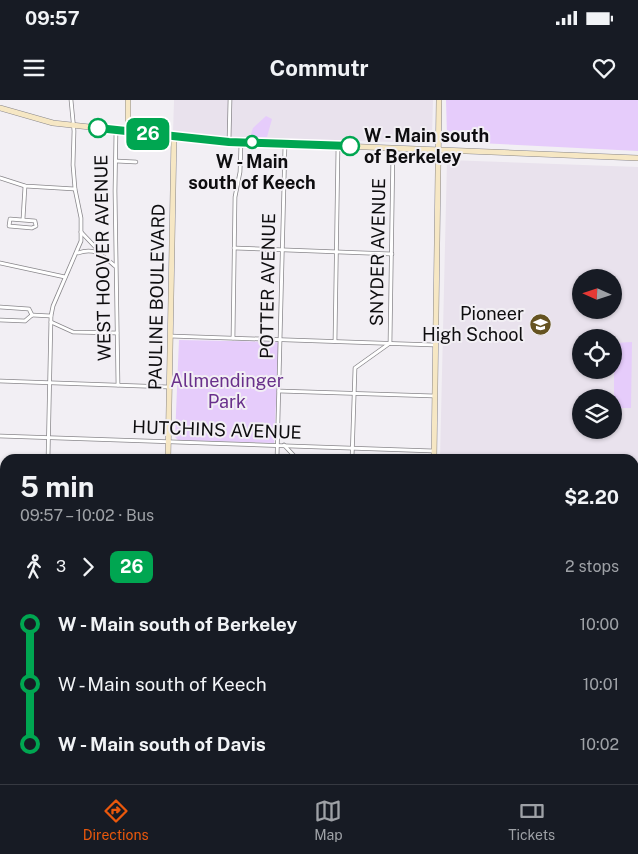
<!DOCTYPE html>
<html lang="en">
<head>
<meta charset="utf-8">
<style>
  :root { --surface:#171b24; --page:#242831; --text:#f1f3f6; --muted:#9ea1a6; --line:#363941; --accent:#ea580c }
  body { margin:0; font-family:"Public Sans",sans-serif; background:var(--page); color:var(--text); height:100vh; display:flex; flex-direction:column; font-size:19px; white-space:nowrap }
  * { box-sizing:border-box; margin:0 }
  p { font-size:16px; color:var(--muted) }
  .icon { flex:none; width:28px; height:28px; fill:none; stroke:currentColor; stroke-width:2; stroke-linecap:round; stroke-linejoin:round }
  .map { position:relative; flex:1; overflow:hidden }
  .drawer { position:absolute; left:0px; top:354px; width:639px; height:331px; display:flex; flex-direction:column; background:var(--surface); border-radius:15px 15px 0 0; box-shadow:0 1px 4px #0004 }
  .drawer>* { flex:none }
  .badge { padding:0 10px; border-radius:8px; font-size:18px; line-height:32px }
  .needle { width:32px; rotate:273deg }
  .controls { position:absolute; left:572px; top:169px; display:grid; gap:10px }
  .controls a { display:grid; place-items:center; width:50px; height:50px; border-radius:50%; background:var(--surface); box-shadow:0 1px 4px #0004; font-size:25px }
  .map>.badge { position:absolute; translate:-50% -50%; box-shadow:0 0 0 2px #fff }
  .legs { display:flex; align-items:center; gap:8px; height:55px; padding:0 20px; font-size:16px }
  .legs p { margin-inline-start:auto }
  .summary { display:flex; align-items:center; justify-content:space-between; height:85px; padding:0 20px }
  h1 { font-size:28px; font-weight:700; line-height:38px }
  ul { padding:0 20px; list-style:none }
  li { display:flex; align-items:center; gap:18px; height:60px; font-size:19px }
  li i { display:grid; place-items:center; width:8px; height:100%; margin:0 6px; background:currentColor }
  li i::after { content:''; width:12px; height:12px; margin:-6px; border:4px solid; border-radius:50%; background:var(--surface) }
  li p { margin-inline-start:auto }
  li:first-child i { background:linear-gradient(#0000 50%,currentColor 0) }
  li:last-child i { background:linear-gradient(currentColor 50%,#0000 0) }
  .status { display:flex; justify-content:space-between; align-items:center; height:35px; padding:0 25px; background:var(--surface); direction:ltr }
  .status svg { height:14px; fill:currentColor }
  header { display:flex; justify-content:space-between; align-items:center; height:65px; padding:0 20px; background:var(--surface); font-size:22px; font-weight:700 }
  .tabs { display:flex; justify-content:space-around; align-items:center; height:70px; border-top:1px solid var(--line); background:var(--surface); font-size:14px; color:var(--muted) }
  .tabs a { display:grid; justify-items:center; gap:2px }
  .tabs .active { color:var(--accent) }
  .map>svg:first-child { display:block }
</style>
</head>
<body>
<div class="status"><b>09:57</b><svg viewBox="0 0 49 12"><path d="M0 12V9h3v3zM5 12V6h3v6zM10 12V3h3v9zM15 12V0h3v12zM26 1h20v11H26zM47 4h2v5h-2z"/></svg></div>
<header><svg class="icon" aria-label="menu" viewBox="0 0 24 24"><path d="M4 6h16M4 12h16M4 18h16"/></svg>Commutr<svg class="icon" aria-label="heart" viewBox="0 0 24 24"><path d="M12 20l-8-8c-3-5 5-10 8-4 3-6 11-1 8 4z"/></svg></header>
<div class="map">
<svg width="638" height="684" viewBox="0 0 638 684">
  <rect width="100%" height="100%" fill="#f2eff4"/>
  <!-- built -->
  <g fill="#e9e2ed" fill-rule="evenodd">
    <path d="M 174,0 L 433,0 L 432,37 L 426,43 L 222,37 L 173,32 Z"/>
    <path d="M 447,60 L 638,67 L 638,373 L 634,372 L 634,359 L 440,359 ZM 581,178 L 614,178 L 614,210 L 581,210 ZM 581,238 L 614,238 L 614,270 L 581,270 ZM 581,298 L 614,298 L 614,330 L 581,330 Z"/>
  </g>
  <!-- green -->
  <g fill="#e6ccfb">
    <path d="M 446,0 L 638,0 L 638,51 L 458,42 L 447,36 Z"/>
    <path d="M 266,16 L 272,19 L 267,37 L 250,37 L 253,28 Z"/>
    <path d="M 179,240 L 277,242 L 279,244 L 274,343 L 178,340 L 175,337 Z"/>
    <path d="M 632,242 L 631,308 L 614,308 L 614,243 Z"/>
    <path d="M 634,386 L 638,388 L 638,497 L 634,497 Z"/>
    <path d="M 0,669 L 5,669 L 5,680 L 156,680 L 157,684 L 0,684 Z"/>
  </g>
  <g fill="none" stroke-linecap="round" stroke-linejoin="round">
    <defs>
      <g id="street">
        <path d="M 116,30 L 115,91 L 118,285"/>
        <path d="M 229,41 L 230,0"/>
        <path d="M 116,61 L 136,62"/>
        <path d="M 0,78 L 25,86 L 75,89"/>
        <path d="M 10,119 L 35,121 L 36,126 L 32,128 L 9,126 Z"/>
        <path d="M 23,119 L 25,86"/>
        <path d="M 81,132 L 101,153"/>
        <path d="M 234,148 L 392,154"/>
        <path d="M 78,153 C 95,147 102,155 115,166"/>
        <path d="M 0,163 L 65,177"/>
        <path d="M 0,207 L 29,209 L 32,215"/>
        <path d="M 32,215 L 51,216"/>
        <path d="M 0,220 L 25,221 L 32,215"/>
        <path d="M 51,222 L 73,232 L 117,233"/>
        <path d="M 170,236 L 435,245"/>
        <path d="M 233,238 L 235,97 L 240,72 L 241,43"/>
        <path d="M 335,241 L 338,46"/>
        <path d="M 0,281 L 169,287"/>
        <path d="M 279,291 L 435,296"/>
        <path d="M 0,336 L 434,351"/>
        <path d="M 284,345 L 297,359"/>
        <path d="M 48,359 L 51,216 L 53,206 L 81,141 L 81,118 L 75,89 L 73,65 L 74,31 L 71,0"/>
        <path d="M 277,359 L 285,44"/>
        <path d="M 352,359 L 355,268 L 390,243 L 393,48"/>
        <path d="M 0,510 L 5,509"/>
        <path d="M 634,520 L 638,521"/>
        <path d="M 634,570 L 638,570"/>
        <path d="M 0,582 L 5,571"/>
        <path d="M 0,614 L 5,614"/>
        <path d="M 634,619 L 638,619"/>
        <path d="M 0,664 L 5,665"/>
        <path d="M 634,670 L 638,670"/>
        <path d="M 577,680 L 580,684"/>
        <path d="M 283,684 L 283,680"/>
      </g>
      <g id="secondary">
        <path d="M 0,8 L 53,23 L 218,41 L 638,58"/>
        <path d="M 128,32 L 128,0"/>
        <path d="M 168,359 L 174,36"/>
        <path d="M 434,359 L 439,0"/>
        <path d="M 634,376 L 638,377"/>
        <path d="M 634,384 L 638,385"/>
        <path d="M 0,392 L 5,392"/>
        <path d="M 162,684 L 162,680"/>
        <path d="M 428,684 L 429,680"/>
      </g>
    </defs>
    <!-- street casing -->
    <use href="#street" stroke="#89878b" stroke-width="4.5"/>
    <!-- secondary casing -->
    <use href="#secondary" stroke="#89878b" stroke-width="6"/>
    <!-- street -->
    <use href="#street" stroke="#fff" stroke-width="3"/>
    <!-- secondary -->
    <use href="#secondary" stroke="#f6e7c4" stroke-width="5"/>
  </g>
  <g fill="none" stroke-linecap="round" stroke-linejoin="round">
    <defs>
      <path id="line-1" d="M 98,28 L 229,42 L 350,46"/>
    </defs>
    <!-- line-1 casing -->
    <use href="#line-1" stroke="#fff" stroke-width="11"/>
    <!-- line-1 -->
    <use href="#line-1" stroke="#00a651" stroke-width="8"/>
  </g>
  <!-- icons -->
  <defs>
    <symbol id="school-disc" viewBox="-11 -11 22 22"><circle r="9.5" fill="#655321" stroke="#f2eff4"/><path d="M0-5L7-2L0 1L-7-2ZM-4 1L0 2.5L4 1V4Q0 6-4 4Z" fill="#fff"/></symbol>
  </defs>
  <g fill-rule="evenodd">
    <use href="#school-disc" x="528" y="212" width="25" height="25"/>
  </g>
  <!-- markers -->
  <g fill="#fff" stroke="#00a651" stroke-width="2.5">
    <circle cx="98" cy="28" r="9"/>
    <circle cx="252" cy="42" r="6"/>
    <circle cx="350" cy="46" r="9"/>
  </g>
  <g text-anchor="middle" stroke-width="4" stroke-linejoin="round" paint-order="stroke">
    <!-- stop labels -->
    <g font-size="18" font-weight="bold" fill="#0e0d0f" stroke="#f2eff4" text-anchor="start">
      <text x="364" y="42">W - Main south<tspan x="364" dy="21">of Berkeley</tspan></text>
      <text x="252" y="68" text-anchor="middle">W - Main<tspan x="252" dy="21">south of Keech</tspan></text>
    </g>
    <!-- street labels -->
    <g font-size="18" fill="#0e0d0f" stroke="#f2eff4">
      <text transform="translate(378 152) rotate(-89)" y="6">SNYDER AVENUE</text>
      <text transform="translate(103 158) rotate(-91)" y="6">WEST HOOVER AVENUE</text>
      <text transform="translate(268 186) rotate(-89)" y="6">POTTER AVENUE</text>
      <text transform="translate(157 197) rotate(-89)" y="6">PAULINE BOULEVARD</text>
      <text transform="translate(217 330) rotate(2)" y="6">HUTCHINS AVENUE</text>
    </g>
    <!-- poi labels -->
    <g font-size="18" fill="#0e0d0f" stroke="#f2eff4" text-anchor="end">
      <text x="524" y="220">Pioneer<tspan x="524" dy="21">High School</tspan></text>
    </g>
    <!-- park labels -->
    <g font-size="18" fill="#69308b" stroke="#f2eff4">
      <text x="227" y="287">Allmendinger<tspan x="227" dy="21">Park</tspan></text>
    </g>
  </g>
</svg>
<div class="controls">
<a><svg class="needle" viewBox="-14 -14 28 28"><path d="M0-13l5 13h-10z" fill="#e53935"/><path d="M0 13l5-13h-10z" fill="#9ea1a6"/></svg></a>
<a><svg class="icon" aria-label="locate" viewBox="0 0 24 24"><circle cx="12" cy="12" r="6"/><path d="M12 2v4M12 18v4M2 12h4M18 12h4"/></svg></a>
<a><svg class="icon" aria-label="layers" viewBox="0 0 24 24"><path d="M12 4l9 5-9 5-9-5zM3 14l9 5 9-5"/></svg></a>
</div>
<b class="badge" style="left:148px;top:34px;background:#00a651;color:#fff">26</b>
<section class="drawer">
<div class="summary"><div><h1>5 min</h1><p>09:57 – 10:02 · Bus</p></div><b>$2.20</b></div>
<div class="legs"><svg class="icon" aria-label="walk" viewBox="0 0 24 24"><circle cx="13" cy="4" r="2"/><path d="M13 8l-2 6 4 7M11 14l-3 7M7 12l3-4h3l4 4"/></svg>3<svg class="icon" aria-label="forward" viewBox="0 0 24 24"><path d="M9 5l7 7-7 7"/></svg><b class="badge" style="background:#00a651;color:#fff">26</b><p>2 stops</p></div>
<ul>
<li><i style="color:#00a651"></i><b>W - Main south of Berkeley</b><p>10:00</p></li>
<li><i style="color:#00a651"></i><span>W - Main south of Keech</span><p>10:01</p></li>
<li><i style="color:#00a651"></i><b>W - Main south of Davis</b><p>10:02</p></li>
</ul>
</section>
</div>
<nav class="tabs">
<a class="active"><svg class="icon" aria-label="directions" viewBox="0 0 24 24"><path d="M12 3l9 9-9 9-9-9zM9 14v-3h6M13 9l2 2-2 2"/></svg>Directions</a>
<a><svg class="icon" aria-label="map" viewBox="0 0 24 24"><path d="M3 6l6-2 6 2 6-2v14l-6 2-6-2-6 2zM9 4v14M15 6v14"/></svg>Map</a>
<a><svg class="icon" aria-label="tickets" viewBox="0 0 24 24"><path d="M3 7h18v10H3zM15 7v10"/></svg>Tickets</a>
</nav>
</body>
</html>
